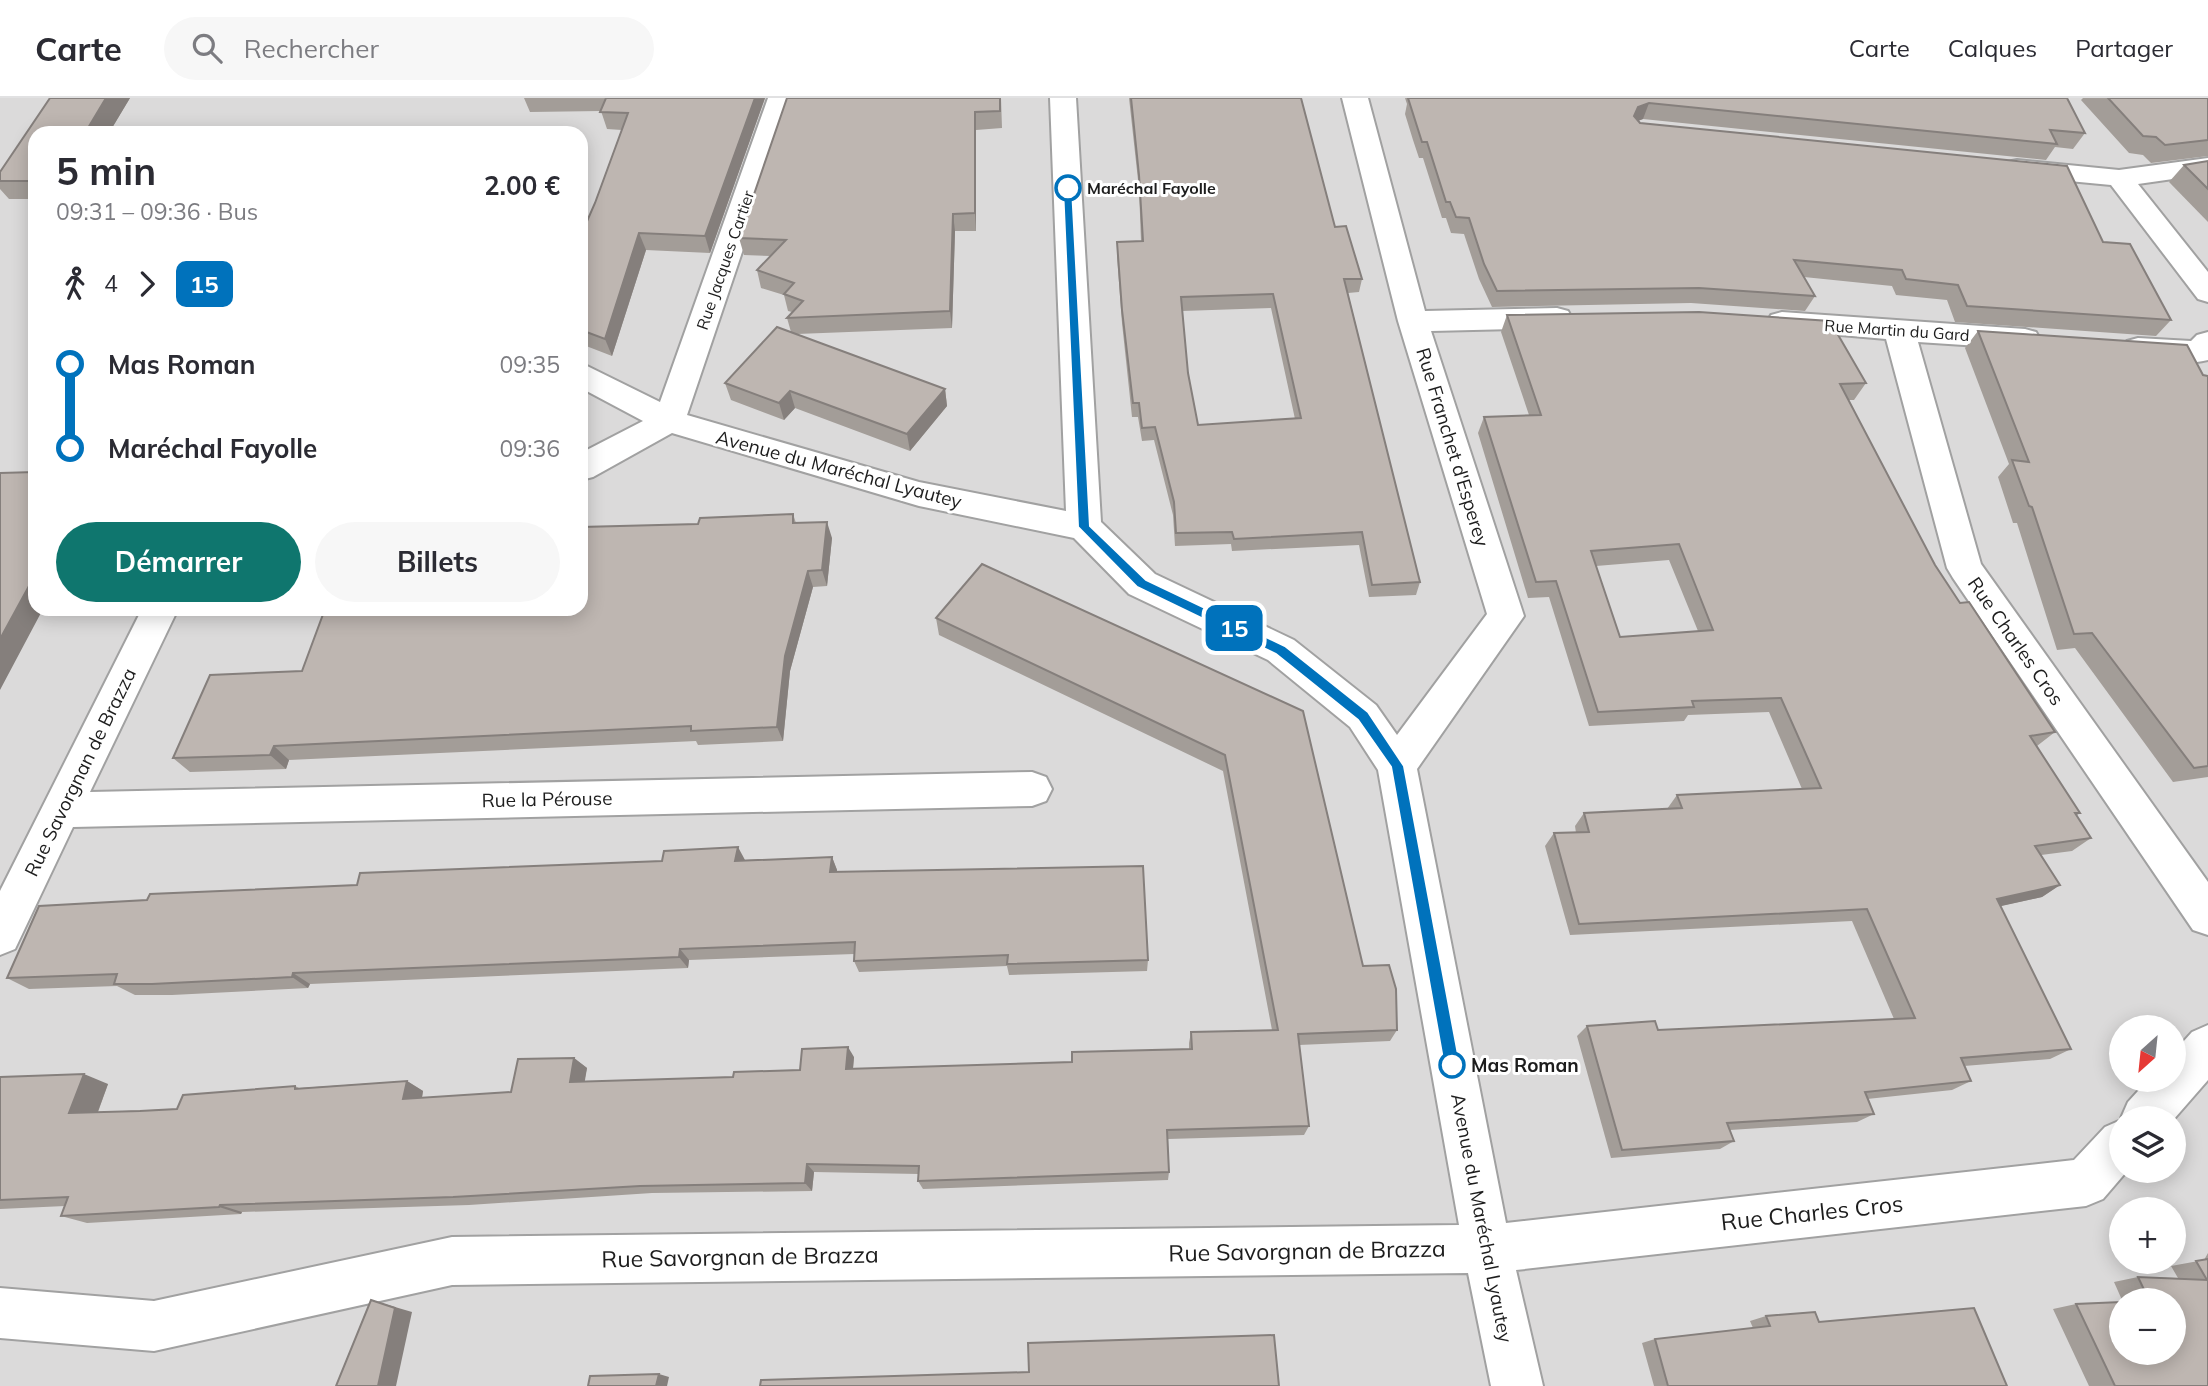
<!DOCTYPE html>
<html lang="fr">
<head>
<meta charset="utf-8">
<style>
  :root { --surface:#fff; --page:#f7f7f7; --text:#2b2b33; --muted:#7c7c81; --line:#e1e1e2; --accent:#0f766e }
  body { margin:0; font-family:Mulish,sans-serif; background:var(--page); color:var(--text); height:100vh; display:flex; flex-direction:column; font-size:26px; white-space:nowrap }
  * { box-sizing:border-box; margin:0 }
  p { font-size:23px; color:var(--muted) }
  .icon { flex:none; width:38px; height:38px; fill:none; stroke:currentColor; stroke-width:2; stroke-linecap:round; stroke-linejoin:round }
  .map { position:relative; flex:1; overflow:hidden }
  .side { position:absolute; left:28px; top:28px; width:560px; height:490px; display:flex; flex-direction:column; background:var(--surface); border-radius:21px; box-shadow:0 4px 18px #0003 }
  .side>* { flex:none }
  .badge { padding:0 14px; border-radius:10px; font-size:24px; line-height:46px }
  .needle { width:46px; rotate:207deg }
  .tools { position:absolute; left:2109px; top:917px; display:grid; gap:14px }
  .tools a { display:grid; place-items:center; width:77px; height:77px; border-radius:50%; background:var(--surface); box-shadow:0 4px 18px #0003; font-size:35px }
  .map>.badge { position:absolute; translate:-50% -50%; box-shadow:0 0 0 4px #fff }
  .legs { display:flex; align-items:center; gap:10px; height:77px; padding:0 28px; font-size:23px }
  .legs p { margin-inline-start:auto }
  .headline { display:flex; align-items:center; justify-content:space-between; height:119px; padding:0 28px }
  h1 { font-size:38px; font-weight:700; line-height:52px }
  .cta { display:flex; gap:14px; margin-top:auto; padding:14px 28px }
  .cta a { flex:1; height:80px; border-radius:42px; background:var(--accent); color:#fff; font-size:28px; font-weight:700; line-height:80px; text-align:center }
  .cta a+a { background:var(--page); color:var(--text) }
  ul { padding:0 28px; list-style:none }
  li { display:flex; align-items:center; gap:24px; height:84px; font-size:26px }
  li i { display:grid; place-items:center; width:10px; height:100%; margin:0 9px; background:currentColor }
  li i::after { content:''; width:18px; height:18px; margin:-9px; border:5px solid; border-radius:50%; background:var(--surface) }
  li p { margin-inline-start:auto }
  li:first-child i { background:linear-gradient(#0000 50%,currentColor 0) }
  li:last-child i { background:linear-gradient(currentColor 50%,#0000 0) }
  header { display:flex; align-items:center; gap:42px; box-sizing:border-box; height:98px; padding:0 35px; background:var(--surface); border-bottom:2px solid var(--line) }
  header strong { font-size:33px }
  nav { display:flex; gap:38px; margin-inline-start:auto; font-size:24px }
  .search { width:490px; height:63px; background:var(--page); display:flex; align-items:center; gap:18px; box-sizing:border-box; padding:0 24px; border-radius:38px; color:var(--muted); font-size:26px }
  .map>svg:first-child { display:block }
</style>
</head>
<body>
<header>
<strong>Carte</strong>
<div class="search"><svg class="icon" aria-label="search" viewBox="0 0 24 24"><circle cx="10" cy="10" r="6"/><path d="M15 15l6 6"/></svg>Rechercher</div>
<nav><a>Carte</a><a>Calques</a><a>Partager</a></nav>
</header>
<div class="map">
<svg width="2208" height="1288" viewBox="0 0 2208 1288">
  <rect width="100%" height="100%" fill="#eeeae4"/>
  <!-- residential -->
  <path fill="#dbdada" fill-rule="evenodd" d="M 0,0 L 2208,0 L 2208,1288 L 0,1288 ZM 35,35 L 581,35 L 581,511 L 35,511 ZM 2121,929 L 2174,929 L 2174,982 L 2121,982 ZM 2121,1020 L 2174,1020 L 2174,1073 L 2121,1073 ZM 2121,1111 L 2174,1111 L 2174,1164 L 2121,1164 ZM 2121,1202 L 2174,1202 L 2174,1255 L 2121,1255 Z"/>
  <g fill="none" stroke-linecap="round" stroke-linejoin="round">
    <defs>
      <g id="minor">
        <path d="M 768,0 L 794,0 L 687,317 L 919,384 L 1066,413 L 1050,0 L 1076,0 L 1101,424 L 1155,476 L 1294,542 L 1376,607 L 1397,637 L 1487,516 L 1398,223 L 1342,0 L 1368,0 L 1425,213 L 1557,210 L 1568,213 L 1572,220 L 1568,227 L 1557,230 L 1431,233 L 1524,518 L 1417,671 L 1506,1125 L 2074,1062 L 2105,1029 L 2121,1022 L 2121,1073 L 2127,1073 L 2103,1101 L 2086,1108 L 1516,1172 L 1543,1288 L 1491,1288 L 1468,1175 L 452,1187 L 154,1253 L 0,1240 L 0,1190 L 154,1203 L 452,1139 L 1459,1127 L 1378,672 L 1350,629 L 1268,562 L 1129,496 L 1074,440 L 919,408 L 672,335 L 593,379 L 581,382 L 581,355 L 643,323 L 581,290 L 581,265 L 660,304 Z"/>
        <path d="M 2208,60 L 2208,76 L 2138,86 L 2208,174 L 2208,204 L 2198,201 L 2111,87 L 2017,78 L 2007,76 L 2003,70 L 2007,64 L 2017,62 L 2119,72 Z"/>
        <path d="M 1782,214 L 2025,231 L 2036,234 L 2040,241 L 2036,248 L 2025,251 L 1918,244 L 1981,466 L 2208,784 L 2208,837 L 2193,832 L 1953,480 L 1947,470 L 1886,241 L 1771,231 L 1767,224 L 1771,217 Z"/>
        <path d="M 2208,234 L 2208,262 C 2185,268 2150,264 2127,257 L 2123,250 L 2127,243 L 2138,240 L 2191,243 L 2197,237 Z"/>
        <path d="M 142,511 L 178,511 L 90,694 L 1032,674 L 1046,679 L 1052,691 L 1046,703 L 1032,708 L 73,729 L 15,851 L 0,857 L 0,793 Z"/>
        <path d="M 2208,927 L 2208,982 L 2174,1021 L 2121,1020 L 2128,1004 L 2148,982 L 2174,982 L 2174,954 L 2192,934 Z"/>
      </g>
    </defs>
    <!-- minor casing -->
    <use href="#minor" stroke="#a1a1a1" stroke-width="4"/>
    <!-- minor -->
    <use href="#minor" fill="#fff" fill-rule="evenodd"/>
  </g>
  <!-- wall -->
  <g fill="#a39d98" fill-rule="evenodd">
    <path d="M 50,0 L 130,0 L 109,35 L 35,35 L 35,101 L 9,101 L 0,91 L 0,83 Z"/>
    <path d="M 524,0 L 765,0 L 710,155 L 646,152 L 612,258 L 581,246 L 581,137 L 595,105 L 622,32 L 607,31 L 601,13 L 530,14 Z"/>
    <path d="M 787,0 L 1001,0 L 1002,30 L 976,32 L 976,133 L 955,133 L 952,230 L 797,236 L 945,291 L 947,308 L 910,353 L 795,310 L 784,322 L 731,302 L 725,285 L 791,234 L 787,220 L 792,214 L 788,213 L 784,197 L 761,190 L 757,172 L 771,158 L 744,157 L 739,140 Z"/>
    <path d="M 1129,0 L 1301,0 L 1335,129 L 1362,181 L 1359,194 L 1348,195 L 1420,484 L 1416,497 L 1369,499 L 1359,447 L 1232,453 L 1231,446 L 1175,448 L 1173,417 L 1154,342 L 1142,343 L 1138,319 L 1132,319 L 1122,225 L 1117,158 L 1117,144 L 1141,143 L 1139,91 ZM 1271,210 L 1295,321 L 1198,327 L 1188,275 L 1182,213 Z"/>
    <path d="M 1405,0 L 2067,0 L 2085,35 L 2073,51 L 2055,49 L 2046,62 L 1643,21 L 1638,23 L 1640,25 L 2103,144 L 2171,222 L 2156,238 L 1955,224 L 1947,202 L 1896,197 L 1892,188 L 1804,179 L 1815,198 L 1805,213 L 1691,205 L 1492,209 L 1479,181 L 1464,136 L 1451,135 L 1446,120 L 1442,120 L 1423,60 L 1419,60 L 1413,42 L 1405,16 L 1407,6 Z"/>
    <path d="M 2083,0 L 2208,0 L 2208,58 L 2151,65 L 2143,57 L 2129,55 L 2081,2 Z"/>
    <path d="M 2208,63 L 2208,124 L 2169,84 L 2184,67 Z"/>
    <path d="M 1507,217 L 1866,285 L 1854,302 L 1848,302 L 1935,467 L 1960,505 L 2055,634 L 2037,648 L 2080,715 L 2076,718 L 2091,740 L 2072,753 L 2041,757 L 2060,787 L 2042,799 L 2000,808 L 2071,951 L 2050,961 L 1964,968 L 1971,983 L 1952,992 L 1867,1001 L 1874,1016 L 1857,1024 L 1730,1032 L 1734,1043 L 1720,1051 L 1611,1060 L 1577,938 L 1587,928 L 1658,932 L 1894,921 L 1852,823 L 1570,837 L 1545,748 L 1554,735 L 1576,735 L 1575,728 L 1584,715 L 1667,711 L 1677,697 L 1802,691 L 1769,614 L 1688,617 L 1684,623 L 1589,628 L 1549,499 L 1528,500 L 1478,335 L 1484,319 L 1529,317 L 1501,234 ZM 1669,462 L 1698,533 L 1620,539 L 1596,468 Z"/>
    <path d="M 1978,233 L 2208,278 L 2208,679 L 2173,684 L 2075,550 L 2057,552 L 2017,425 L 2013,425 L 1998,379 L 2009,366 L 1965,250 Z"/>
    <path d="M 793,416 L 796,425 L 832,440 L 827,488 L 813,489 L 790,573 L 783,643 L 698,647 L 696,643 L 289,662 L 286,671 L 190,674 L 173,660 L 302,573 L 698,426 Z"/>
    <path d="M 936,520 L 1303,613 L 1363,868 L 1397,932 L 1390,943 L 1299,947 L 1309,1028 L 1304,1037 L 1168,1041 L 1169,1074 L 1168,1082 L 923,1091 L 918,1083 L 919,1076 L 814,1074 L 812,1093 L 652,1095 L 469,1107 L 242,1114 L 241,1116 L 87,1125 L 61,1118 L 65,1108 L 0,1111 L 0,979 L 108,986 L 98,1014 L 177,1011 L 295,988 L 299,990 L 407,983 L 423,993 L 422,1000 L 511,994 L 574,960 L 587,970 L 584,984 L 733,979 L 800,972 L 854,959 L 853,971 L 1072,964 L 1189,951 L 1189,945 L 1191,934 L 1272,932 L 1223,673 L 939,537 Z"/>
    <path d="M 832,759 L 837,772 L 837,774 L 1148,862 L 1147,873 L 1009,877 L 1007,868 L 859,874 L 854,863 L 854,856 L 689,862 L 688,870 L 310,886 L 308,890 L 172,897 L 135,897 L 117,888 L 29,891 L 7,880 L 147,802 L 357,787 L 745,762 Z"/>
    <path d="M 2208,1155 L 2208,1288 L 2089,1288 L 2053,1211 L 2076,1206 L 2174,1202 L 2122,1202 L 2114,1184 L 2138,1179 L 2178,1180 L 2171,1168 L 2204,1162 Z"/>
    <path d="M 1766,1218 L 1819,1224 L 2007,1288 L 1654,1288 L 1642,1245 L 1655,1241 L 1753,1230 L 1750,1223 Z"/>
  </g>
  <!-- shaded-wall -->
  <g fill="#857f7c">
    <path d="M 106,0 L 130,0 L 109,35 L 85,35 Z"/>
    <path d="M 755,0 L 765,0 L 710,155 L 705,138 Z"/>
    <path d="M 1649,5 L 1643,21 L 1632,25 L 1628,33 L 1638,9 Z"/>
    <path d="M 975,14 L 976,32 L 976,133 L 975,115 Z"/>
    <path d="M 953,116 L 955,133 L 952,230 L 950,213 Z"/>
    <path d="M 639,135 L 646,152 L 612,258 L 605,241 Z"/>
    <path d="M 945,291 L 947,308 L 910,353 L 907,336 Z"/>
    <path d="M 790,293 L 795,310 L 784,322 L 779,305 Z"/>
    <path d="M 827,424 L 832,440 L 827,488 L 822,472 Z"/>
    <path d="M 808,473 L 813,489 L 790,573 L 783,643 L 777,629 L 785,558 Z"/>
    <path d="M 35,477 L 35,511 L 43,511 L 0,592 L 0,541 Z"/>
    <path d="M 274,648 L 289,662 L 286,671 L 270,657 Z"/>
    <path d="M 738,749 L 745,762 L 735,763 Z"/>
    <path d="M 832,759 L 837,772 L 836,787 L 830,774 Z"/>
    <path d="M 2060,787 L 2042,799 L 1979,813 L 1997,801 Z"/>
    <path d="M 680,851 L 689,862 L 688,870 L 679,859 Z"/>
    <path d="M 293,875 L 310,886 L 308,890 L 292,879 Z"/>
    <path d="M 848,949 L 854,959 L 852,981 L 846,971 Z"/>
    <path d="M 574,960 L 587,970 L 583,994 L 570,984 Z"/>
    <path d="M 84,976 L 108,986 L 94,1024 L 69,1015 Z"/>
    <path d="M 407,983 L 423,993 L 420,1010 L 403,1001 Z"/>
    <path d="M 807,1066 L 814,1074 L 812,1093 L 805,1085 Z"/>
    <path d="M 220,1107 L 242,1114 L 241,1116 L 219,1109 Z"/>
    <path d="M 371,1202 L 412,1214 L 396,1288 L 378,1288 Z"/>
    <path d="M 659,1276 L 669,1279 L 667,1288 L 656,1288 Z"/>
  </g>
  <!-- building -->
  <g fill="#beb6b1" stroke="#857f7c" stroke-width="2" fill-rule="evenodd">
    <path d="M 50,0 L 106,0 L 85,35 L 35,35 L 35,83 L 0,83 L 0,74 Z"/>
    <path d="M 606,0 L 755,0 L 705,138 L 639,135 L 605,241 L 581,232 L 581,137 L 595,105 L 628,15 L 600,14 Z"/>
    <path d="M 787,0 L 1000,0 L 1000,13 L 975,14 L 975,115 L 953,116 L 950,213 L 787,220 L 803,203 L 784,196 L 794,185 L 757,172 L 786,142 L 739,140 Z"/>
    <path d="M 1131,0 L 1301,0 L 1335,129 L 1346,128 L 1362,181 L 1344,181 L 1420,484 L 1372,487 L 1362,434 L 1234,441 L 1232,434 L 1176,435 L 1174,404 L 1155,329 L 1142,330 L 1139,305 L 1133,305 L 1122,212 L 1117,144 L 1143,143 L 1139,77 ZM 1273,196 L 1301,320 L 1198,327 L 1188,275 L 1181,199 Z"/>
    <path d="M 1408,0 L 2067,0 L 2085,35 L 2050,32 L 2057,46 L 1649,5 L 1638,9 L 1634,18 L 1640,25 L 2067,68 L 2103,144 L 2130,146 L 2171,222 L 1967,208 L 1958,187 L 1906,181 L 1902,172 L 1794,162 L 1815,198 L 1699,190 L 1497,193 L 1484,166 L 1469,120 L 1456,119 L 1450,104 L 1446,104 L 1427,44 L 1422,44 Z"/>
    <path d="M 2108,0 L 2208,0 L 2208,42 L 2165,47 L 2156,39 L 2143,38 Z"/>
    <path d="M 2208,63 L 2208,91 L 2184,67 Z"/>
    <path d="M 1699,214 L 1830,223 L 1866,285 L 1840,286 L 1935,467 L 1960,505 L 1969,504 L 2055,634 L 2030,638 L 2080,715 L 2075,715 L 2091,740 L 2035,748 L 2060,787 L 1997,801 L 2071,951 L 1961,960 L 1971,983 L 1865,994 L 1874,1016 L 1727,1025 L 1734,1043 L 1622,1052 L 1587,928 L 1655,923 L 1658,932 L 1915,920 L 1867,811 L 1579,826 L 1554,735 L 1589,734 L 1584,715 L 1682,710 L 1677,697 L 1821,690 L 1781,600 L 1692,603 L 1694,609 L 1598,614 L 1556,483 L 1536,484 L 1484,319 L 1541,317 L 1507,217 ZM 1679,446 L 1713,532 L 1620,539 L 1591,453 Z"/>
    <path d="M 777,229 L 945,291 L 907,336 L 790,293 L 779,305 L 725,285 Z"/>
    <path d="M 1978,233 L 2187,247 L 2203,277 L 2208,278 L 2208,668 L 2194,670 L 2092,535 L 2074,536 L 2032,409 L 2029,408 L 2012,362 L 2029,364 Z"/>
    <path d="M 35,374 L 35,477 L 0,541 L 0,375 Z"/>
    <path d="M 793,416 L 793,425 L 827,424 L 822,472 L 808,473 L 785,558 L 777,629 L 691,633 L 691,628 L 274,648 L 270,657 L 173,660 L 210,577 L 302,573 L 325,511 L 581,511 L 581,429 L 698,426 L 700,420 Z"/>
    <path d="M 982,466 L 1303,613 L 1363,868 L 1389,867 L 1396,891 L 1397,932 L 1298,936 L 1309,1028 L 1167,1032 L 1169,1074 L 918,1083 L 919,1068 L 807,1066 L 805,1085 L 640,1088 L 453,1099 L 220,1107 L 219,1109 L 61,1118 L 68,1099 L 0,1102 L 0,979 L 84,976 L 69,1015 L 140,1013 L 177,1011 L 183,997 L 295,988 L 295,991 L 407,983 L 403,1001 L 511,994 L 518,961 L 574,960 L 570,984 L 733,979 L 734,974 L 800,972 L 802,951 L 848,949 L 846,971 L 1072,964 L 1072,954 L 1192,951 L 1191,934 L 1278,932 L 1225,657 L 936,520 Z"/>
    <path d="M 738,749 L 735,763 L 832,759 L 830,774 L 1143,768 L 1148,862 L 1007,866 L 1008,857 L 854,863 L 855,844 L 680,851 L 679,859 L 293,875 L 292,879 L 152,886 L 114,886 L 117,876 L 7,880 L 39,808 L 147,802 L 150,796 L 357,787 L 360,775 L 662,763 L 664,753 Z"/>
    <path d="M 2208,1161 L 2208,1288 L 2115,1288 L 2076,1206 L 2121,1204 L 2121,1255 L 2174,1255 L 2174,1202 L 2144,1202 L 2149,1202 L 2138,1179 L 2207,1182 L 2196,1163 Z"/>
    <path d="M 371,1202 L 395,1210 L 378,1288 L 336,1288 Z"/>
    <path d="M 1974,1210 L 2007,1288 L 1668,1288 L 1655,1241 L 1770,1228 L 1766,1218 L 1815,1214 L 1819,1224 Z"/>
    <path d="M 1274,1237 L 1279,1288 L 760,1288 L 761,1282 L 1029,1274 L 1028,1245 Z"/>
    <path d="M 659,1276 L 656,1288 L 588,1288 L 590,1278 Z"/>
  </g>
  <!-- line-1 -->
  <path fill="#0072bc" stroke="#fff" stroke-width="2" d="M 1068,87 L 1072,90 L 1090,428 L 1146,482 L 1285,548 L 1368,614 L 1404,668 L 1460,967 L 1458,973 L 1452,975 L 1447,973 L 1444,967 L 1391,669 L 1358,622 L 1276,556 L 1137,489 L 1078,429 L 1063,90 Z"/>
  <!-- markers -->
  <g fill="#fff" stroke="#0072bc" stroke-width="3.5">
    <circle cx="1068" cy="90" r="12"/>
    <circle cx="1452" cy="967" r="12"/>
  </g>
  <g text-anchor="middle" stroke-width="6" stroke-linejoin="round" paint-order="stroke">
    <!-- far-stop labels -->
    <g font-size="16" font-weight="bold" fill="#1d1d1d" stroke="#fff" text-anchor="start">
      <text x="1087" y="96">Maréchal Fayolle</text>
    </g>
    <!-- far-street labels -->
    <g font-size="16" fill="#1d1d1d" stroke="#fff">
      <text transform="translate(725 162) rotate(-71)" y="6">Rue Jacques Cartier</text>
      <text transform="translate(1897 232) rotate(4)" y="6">Rue Martin du Gard</text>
    </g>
    <!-- street labels -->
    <g font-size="19" fill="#1d1d1d" stroke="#fff">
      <text transform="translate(1453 349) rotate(73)" y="7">Rue Franchet d'Esperey</text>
      <text transform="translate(839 371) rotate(15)" y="7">Avenue du Maréchal Lyautey</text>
      <text transform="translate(2016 543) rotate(55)" y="7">Rue Charles Cros</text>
      <text transform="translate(80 674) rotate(-64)" y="7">Rue Savorgnan de Brazza</text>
      <text transform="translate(547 701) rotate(-1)" y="7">Rue la Pérouse</text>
      <text transform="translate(1482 1120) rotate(79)" y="7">Avenue du Maréchal Lyautey</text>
    </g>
    <!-- stop labels -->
    <g font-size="19" font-weight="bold" fill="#1d1d1d" stroke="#fff" text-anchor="start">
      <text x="1471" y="974">Mas Roman</text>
    </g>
    <!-- near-street labels -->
    <g font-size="23" fill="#1d1d1d" stroke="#fff">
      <text transform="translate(1812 1115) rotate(-6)" y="8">Rue Charles Cros</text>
      <text transform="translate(1307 1153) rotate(-1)" y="8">Rue Savorgnan de Brazza</text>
      <text transform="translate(740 1159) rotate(-1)" y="8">Rue Savorgnan de Brazza</text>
    </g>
  </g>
</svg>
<div class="tools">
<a><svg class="needle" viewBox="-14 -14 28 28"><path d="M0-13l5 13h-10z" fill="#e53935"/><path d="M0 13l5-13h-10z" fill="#7c7c81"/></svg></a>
<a><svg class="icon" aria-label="layers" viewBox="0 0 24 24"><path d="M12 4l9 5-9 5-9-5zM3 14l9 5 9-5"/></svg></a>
<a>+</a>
<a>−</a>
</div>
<b class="badge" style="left:1234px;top:530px;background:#0072bc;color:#fff">15</b>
<section class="side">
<div class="headline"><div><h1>5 min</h1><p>09:31 – 09:36 · Bus</p></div><b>2.00 €</b></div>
<div class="legs"><svg class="icon" aria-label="walk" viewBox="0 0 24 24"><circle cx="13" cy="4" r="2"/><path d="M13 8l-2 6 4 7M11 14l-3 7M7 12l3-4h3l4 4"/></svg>4<svg class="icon" aria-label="forward" viewBox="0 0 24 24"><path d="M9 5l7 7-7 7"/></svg><b class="badge" style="background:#0072bc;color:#fff">15</b></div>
<ul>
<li><i style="color:#0072bc"></i><b>Mas Roman</b><p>09:35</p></li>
<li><i style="color:#0072bc"></i><b>Maréchal Fayolle</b><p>09:36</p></li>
</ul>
<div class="cta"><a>Démarrer</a><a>Billets</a></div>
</section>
</div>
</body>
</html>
